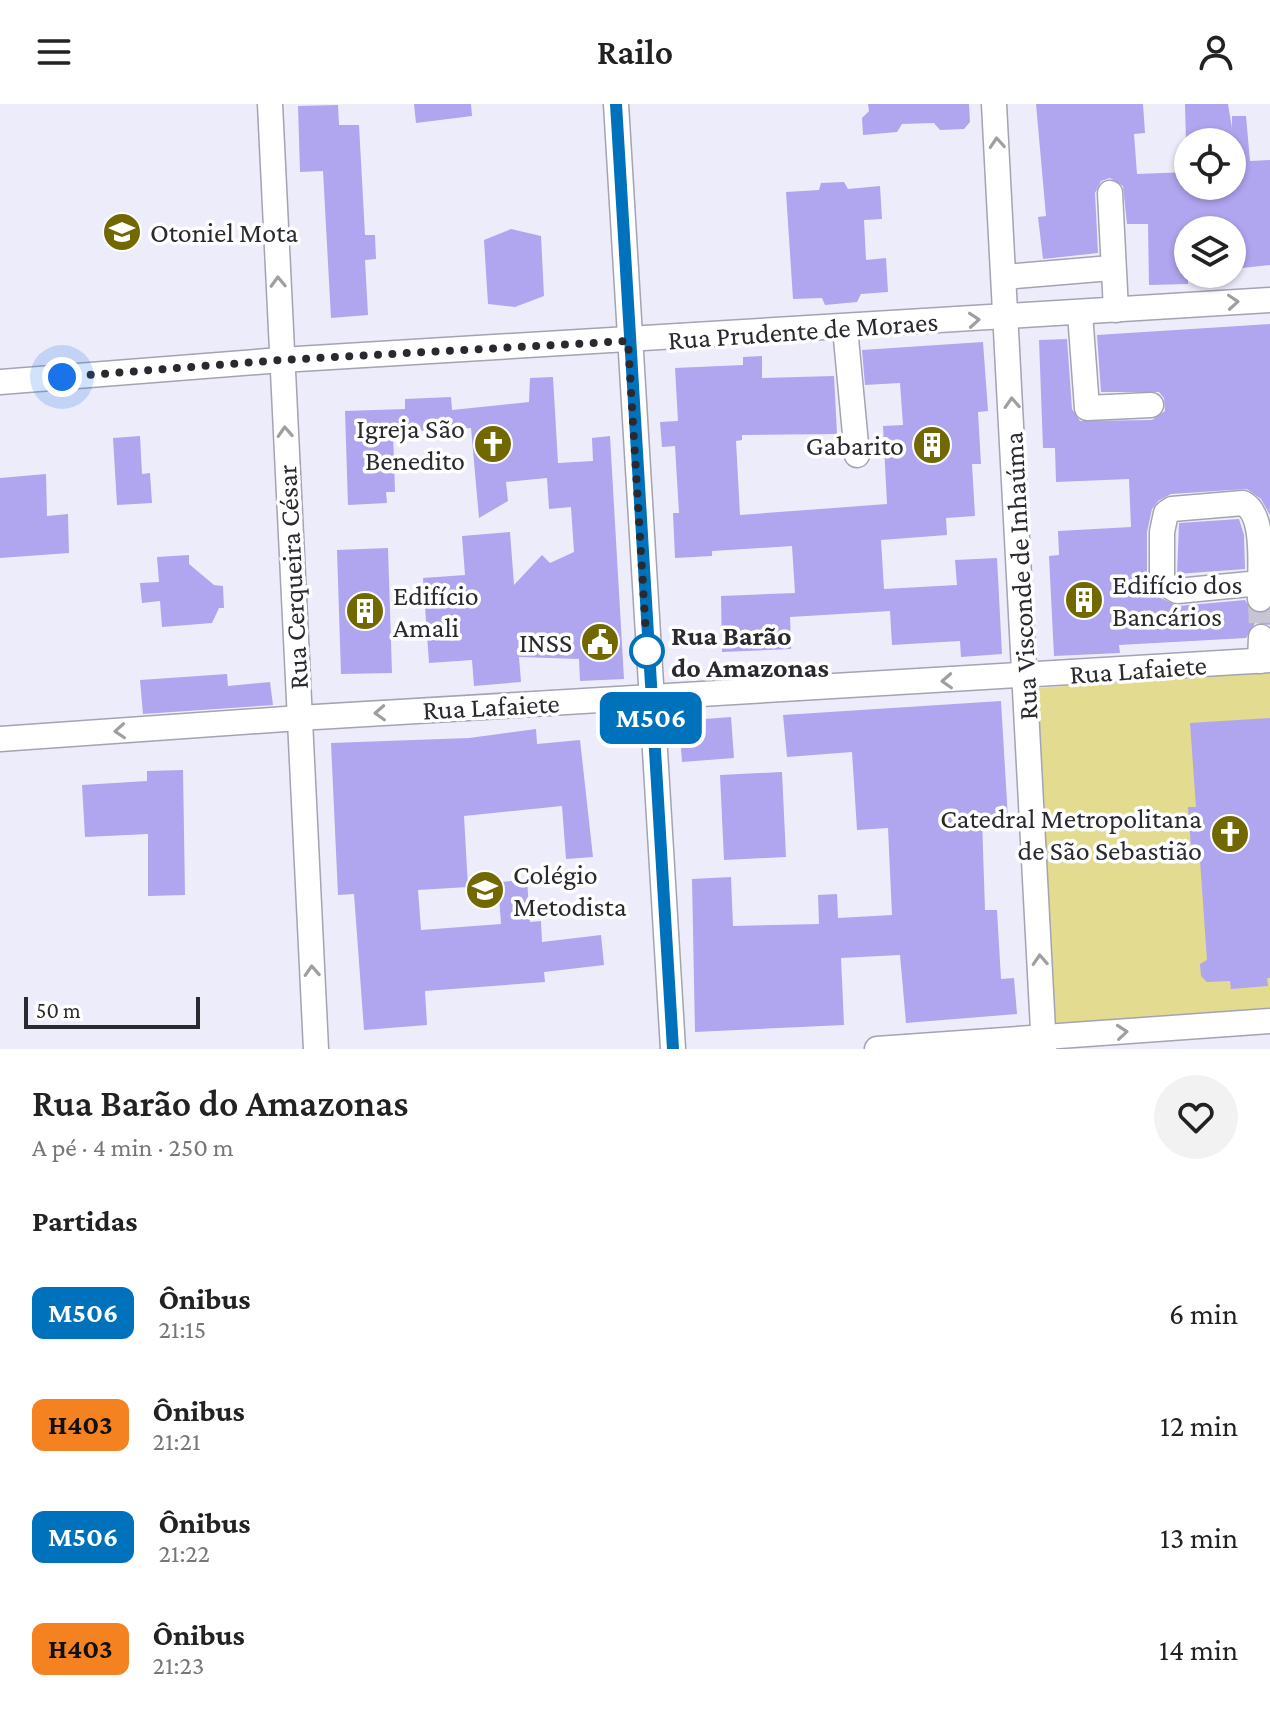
<!DOCTYPE html>
<html lang="pt">
<head>
<meta charset="utf-8">
<style>
  :root { --surface:#fff; --page:#f2f2f2; --text:#222; --muted:#767676 }
  body { margin:0; font-family:"Crimson Pro",serif; background:var(--page); color:var(--text); height:100vh; display:flex; flex-direction:column; font-size:30px; white-space:nowrap }
  * { box-sizing:border-box; margin:0 }
  p { font-size:26px; color:var(--muted) }
  .icon { flex:none; width:44px; height:44px; fill:none; stroke:currentColor; stroke-width:2; stroke-linecap:round; stroke-linejoin:round }
  .map { position:relative; height:945px; overflow:hidden }
  .drawer { display:flex; flex-direction:column; background:var(--surface); flex:1 }
  .drawer>* { flex:none }
  .badge { padding:0 16px; border-radius:12px; font-size:28px; line-height:52px }
  .fabs { position:absolute; left:1174px; top:24px; display:grid; gap:16px }
  .fabs a { display:grid; place-items:center; width:72px; height:72px; border-radius:50%; background:var(--surface); box-shadow:0 2px 6px #0004; font-size:40px }
  .scale { position:absolute; left:24px; bottom:20px; width:176px; box-sizing:border-box; padding-left:8px; border:4px solid #2a292f; border-top:0; font-size:22px; line-height:28px; white-space:nowrap; color:#2a292f; -webkit-text-stroke:6px #fff; paint-order:stroke }
  .you { position:absolute; width:40px; height:40px; margin:-20px; border:6px solid #fff; border-radius:50%; background:#1a73e8; box-shadow:0 0 0 12px #1a73e833 }
  .map>.badge { position:absolute; translate:-50% -50%; box-shadow:0 0 0 4px #fff }
  h2 { padding:0 32px; font-size:30px; line-height:72px }
  .round { display:grid; place-items:center; flex:none; width:84px; height:84px; border-radius:42px; background:var(--page) }
  .head { display:flex; align-items:center; justify-content:space-between; height:136px; padding:0 32px }
  h1 { font-size:38px; font-weight:600; line-height:60px }
  ul { padding:0; list-style:none }
  li { display:flex; align-items:center; gap:24px; height:112px; padding:0 32px }
  li div { flex:1 }
  li b { display:block; font-size:30px }
  li em { font-style:normal }
  li .badge { min-width:88px; font-weight:700; text-align:center }
  header { display:flex; justify-content:space-between; align-items:center; height:104px; padding:0 32px; background:var(--surface); font-size:36px; font-weight:600 }
  .map>svg:first-child { display:block }
</style>
</head>
<body>
<header><svg class="icon" aria-label="menu" viewBox="0 0 24 24"><path d="M4 6h16M4 12h16M4 18h16"/></svg>Railo<svg class="icon" aria-label="person" viewBox="0 0 24 24"><circle cx="12" cy="8" r="4"/><path d="M4 21q1-7 8-7t8 7"/></svg></header>
<div class="map">
<svg width="1270" height="945" viewBox="0 0 1270 945">
  <rect width="100%" height="100%" fill="#edecfa"/>
  <!-- green -->
  <path fill="#e3db8f" d="M 1270,567 L 1270,907 L 1054,923 L 1038,584 Z"/>
  <!-- building -->
  <g fill="#b0a5ef">
    <path d="M 414,0 L 471,0 L 472,12 L 416,19 Z"/>
    <path d="M 868,0 L 969,0 L 970,18 L 964,25 L 940,26 L 934,19 L 902,20 L 897,28 L 863,31 L 862,14 L 869,7 Z"/>
    <path d="M 1036,0 L 1143,0 L 1145,29 L 1134,30 L 1137,70 L 1188,68 L 1188,82 L 1232,82 L 1232,38 L 1186,38 L 1185,0 L 1228,0 L 1232,24 L 1232,12 L 1246,12 L 1250,57 L 1270,56 L 1270,161 L 1232,165 L 1232,126 L 1188,126 L 1188,180 L 1149,181 L 1148,120 L 1127,120 L 1123,82 L 1110,74 L 1101,77 L 1095,89 L 1098,149 L 1043,155 L 1038,113 L 1046,112 Z"/>
    <path d="M 338,1 L 339,21 L 359,21 L 365,131 L 375,131 L 376,155 L 365,156 L 368,211 L 331,214 L 323,67 L 300,68 L 298,2 Z"/>
    <path d="M 844,78 L 848,85 L 880,82 L 882,115 L 864,116 L 866,156 L 886,154 L 888,188 L 861,190 L 857,198 L 825,201 L 822,194 L 793,195 L 786,88 L 819,86 L 821,79 Z"/>
    <path d="M 511,125 L 541,132 L 544,192 L 515,203 L 488,200 L 484,136 Z"/>
    <path d="M 1270,220 L 1270,411 L 1261,395 L 1247,385 L 1171,390 L 1158,397 L 1152,405 L 1147,428 L 1147,478 L 1154,491 L 1178,502 L 1245,496 L 1253,508 L 1270,506 L 1270,521 L 1255,519 L 1246,534 L 1119,541 L 1120,549 L 1054,552 L 1049,452 L 1059,451 L 1058,427 L 1131,423 L 1129,375 L 1056,378 L 1055,344 L 1043,344 L 1039,236 L 1067,235 L 1072,305 L 1080,317 L 1152,316 L 1165,307 L 1164,294 L 1159,288 L 1101,288 L 1097,231 Z"/>
    <path d="M 983,238 L 988,307 L 978,308 L 981,360 L 972,360 L 975,412 L 946,414 L 947,431 L 881,436 L 884,485 L 957,481 L 955,456 L 997,454 L 1002,550 L 961,553 L 960,537 L 892,541 L 890,507 L 790,513 L 791,545 L 722,548 L 721,492 L 795,489 L 792,442 L 712,447 L 712,452 L 675,454 L 673,409 L 679,409 L 675,342 L 662,343 L 660,318 L 678,317 L 675,264 L 743,261 L 743,253 L 762,252 L 762,274 L 834,272 L 837,330 L 742,331 L 742,336 L 736,337 L 740,411 L 887,400 L 883,322 L 903,321 L 900,279 L 865,281 L 862,246 Z"/>
    <path d="M 553,273 L 558,359 L 593,357 L 592,334 L 610,332 L 624,575 L 580,577 L 579,555 L 519,553 L 521,578 L 474,582 L 472,556 L 429,559 L 423,474 L 465,471 L 462,432 L 510,428 L 514,481 L 542,451 L 550,459 L 574,448 L 571,403 L 549,405 L 547,374 L 506,378 L 508,397 L 479,414 L 471,324 L 393,328 L 395,388 L 386,388 L 387,399 L 348,401 L 345,307 L 405,305 L 405,295 L 451,293 L 452,306 L 529,298 L 530,274 Z"/>
    <path d="M 140,332 L 142,370 L 150,369 L 152,399 L 117,401 L 113,334 Z"/>
    <path d="M 46,370 L 47,412 L 68,410 L 69,449 L 0,454 L 0,374 Z"/>
    <path d="M 1239,415 L 1244,431 L 1245,465 L 1177,470 L 1179,419 Z"/>
    <path d="M 388,444 L 392,569 L 341,570 L 337,446 Z"/>
    <path d="M 189,451 L 189,460 L 214,481 L 223,482 L 224,504 L 219,504 L 212,519 L 162,523 L 160,497 L 142,499 L 140,479 L 159,478 L 157,453 Z"/>
    <path d="M 227,570 L 228,582 L 270,578 L 273,601 L 143,610 L 140,576 Z"/>
    <path d="M 1001,597 L 1008,715 L 982,716 L 985,806 L 997,806 L 1001,875 L 1014,874 L 1017,910 L 906,919 L 900,851 L 841,854 L 844,921 L 695,928 L 692,775 L 731,773 L 733,822 L 819,820 L 818,791 L 837,790 L 838,814 L 892,811 L 888,724 L 857,726 L 852,648 L 787,653 L 783,611 Z"/>
    <path d="M 731,613 L 734,654 L 682,658 L 679,617 Z"/>
    <path d="M 1270,614 L 1270,874 L 1267,874 L 1268,882 L 1231,885 L 1230,877 L 1207,878 L 1201,872 L 1200,860 L 1207,856 L 1200,756 L 1192,757 L 1188,703 L 1196,703 L 1190,619 Z"/>
    <path d="M 536,625 L 537,640 L 580,636 L 593,753 L 566,755 L 562,702 L 464,712 L 468,783 L 418,786 L 421,826 L 501,820 L 498,778 L 527,776 L 530,818 L 541,817 L 542,838 L 601,831 L 604,861 L 544,868 L 545,878 L 425,887 L 427,921 L 364,926 L 354,790 L 338,791 L 331,639 L 469,634 Z"/>
    <path d="M 183,666 L 185,791 L 148,792 L 148,730 L 85,733 L 82,681 L 147,677 L 147,667 Z"/>
    <path d="M 782,668 L 786,753 L 724,756 L 720,671 Z"/>
  </g>
  <g fill="none" stroke-linecap="round" stroke-linejoin="round">
    <!-- minor-tunnel -->
    <path stroke="#c6c5d1" stroke-width="24" stroke-dasharray="24 12" stroke-linecap="butt" d="M 1260,495 L 1261,533"/>
    <defs>
      <g id="minor">
        <path d="M 270,0 L 316,945"/>
        <path d="M 616,0 L 673,945"/>
        <path d="M 994,0 L 1044,945"/>
        <path d="M 1110,89 L 1116,206"/>
        <path d="M 1005,173 L 1111,164"/>
        <path d="M 1080,209 L 1087,304 L 1151,301"/>
        <path d="M 845,224 L 857,351"/>
        <path d="M 0,278 L 281,256 L 1270,196"/>
        <path d="M 1260,479 L 1177,487 L 1162,478 L 1162,428 L 1166,409 L 1172,405 L 1243,399 C 1267,411 1259,470 1260,495"/>
        <path d="M 1260,557 L 1261,533"/>
        <path d="M 0,635 L 299,614 L 1270,556"/>
        <path d="M 877,945 L 1270,917"/>
      </g>
    </defs>
    <!-- minor casing -->
    <use href="#minor" stroke="#a4a3b0" stroke-width="27"/>
    <!-- minor -->
    <use href="#minor" stroke="#fff" stroke-width="24"/>
  </g>
  <!-- one-way arrows -->
  <defs><path id="oneway-chevron" d="M-2-3.5L2.5 0L-2 3.5" fill="none" stroke-width="1.6" stroke-linecap="round" stroke-linejoin="round" transform="scale(2)"/></defs>
  <g stroke="#9f9fa1">
    <use href="#oneway-chevron" transform="translate(997 39) rotate(-94)"/>
    <use href="#oneway-chevron" transform="translate(278 178) rotate(-92)"/>
    <use href="#oneway-chevron" transform="translate(1233 198) rotate(-4)"/>
    <use href="#oneway-chevron" transform="translate(974 216) rotate(-4)"/>
    <use href="#oneway-chevron" transform="translate(1012 299) rotate(-93)"/>
    <use href="#oneway-chevron" transform="translate(285 328) rotate(-93)"/>
    <use href="#oneway-chevron" transform="translate(947 577) rotate(177)"/>
    <use href="#oneway-chevron" transform="translate(380 609) rotate(177)"/>
    <use href="#oneway-chevron" transform="translate(120 627) rotate(176)"/>
    <use href="#oneway-chevron" transform="translate(1040 856) rotate(-93)"/>
    <use href="#oneway-chevron" transform="translate(312 867) rotate(-93)"/>
    <use href="#oneway-chevron" transform="translate(1122 928) rotate(-5)"/>
  </g>
  <g fill="none" stroke-linecap="round" stroke-linejoin="round">
    <defs>
      <path id="line" d="M 616,0 L 673,945"/>
    </defs>
    <!-- line casing -->
    <use href="#line" stroke="#fff" stroke-width="18"/>
    <!-- line -->
    <use href="#line" stroke="#0072bc" stroke-width="12"/>
    <!-- walk -->
    <path stroke="#2a292f" stroke-width="8" stroke-dasharray="0 14.4" d="M 62,273 L 281,256 L 628,237 L 647,547"/>
  </g>
  <!-- icons -->
  <defs>
    <symbol id="school-disc" viewBox="-11 -11 22 22"><circle r="9.5" fill="#726800" stroke="#fff"/><path d="M0-5L7-2L0 1L-7-2ZM-4 1L0 2.5L4 1V4Q0 6-4 4Z" fill="#fff"/></symbol>
    <symbol id="church-disc" viewBox="-11 -11 22 22"><circle r="9.5" fill="#726800" stroke="#fff"/><path d="M-1.2-6h2.4v3.5h3.3v2.4h-3.3V6h-2.4V-.1h-3.3v-2.4h3.3Z" fill="#fff"/></symbol>
    <symbol id="building-disc" viewBox="-11 -11 22 22"><circle r="9.5" fill="#726800" stroke="#fff"/><path d="M-4-6H4V6H1V3H-1V6H-4ZM-2.5-4.3h1.7v1.8h-1.7ZM.8-4.3h1.7v1.8H.8ZM-2.5-1h1.7V.8h-1.7ZM.8-1h1.7V.8H.8Z" fill="#fff"/></symbol>
    <symbol id="civic-disc" viewBox="-11 -11 22 22"><circle r="9.5" fill="#726800" stroke="#fff"/><path d="M-.6-6.5H3V-4.5H.6V-3L4-1V1h2V6H-6V1h2V-1L-.6-3ZM-1.2 2.5V6h2.4V2.5Z" fill="#fff"/></symbol>
  </defs>
  <g fill-rule="evenodd">
    <use href="#school-disc" x="100" y="106" width="44" height="44"/>
    <use href="#church-disc" x="471" y="318" width="44" height="44"/>
    <use href="#building-disc" x="910" y="319" width="44" height="44"/>
    <use href="#building-disc" x="1062" y="474" width="44" height="44"/>
    <use href="#building-disc" x="343" y="485" width="44" height="44"/>
    <use href="#civic-disc" x="578" y="516" width="44" height="44"/>
    <use href="#church-disc" x="1208" y="708" width="44" height="44"/>
    <use href="#school-disc" x="463" y="764" width="44" height="44"/>
  </g>
  <!-- markers -->
  <circle fill="#fff" stroke="#0072bc" stroke-width="4" cx="647" cy="547" r="16"/>
  <g text-anchor="middle" stroke-width="7" stroke-linejoin="round" paint-order="stroke">
    <!-- poi labels -->
    <g font-size="28" fill="#2a292f" stroke="#fff" text-anchor="start">
      <text x="150" y="138">Otoniel Mota</text>
      <text x="465" y="334" text-anchor="end">Igreja São<tspan x="465" dy="32">Benedito</tspan></text>
      <text x="904" y="351" text-anchor="end">Gabarito</text>
      <text x="1112" y="490">Edifício dos<tspan x="1112" dy="32">Bancários</tspan></text>
      <text x="393" y="501">Edifício<tspan x="393" dy="32">Amali</tspan></text>
      <text x="572" y="548" text-anchor="end">INSS</text>
      <text x="1202" y="724" text-anchor="end">Catedral Metropolitana<tspan x="1202" dy="32">de São Sebastião</tspan></text>
      <text x="513" y="780">Colégio<tspan x="513" dy="32">Metodista</tspan></text>
    </g>
    <!-- street labels -->
    <g font-size="28" fill="#2a292f" stroke="#fff">
      <text transform="translate(803 226) rotate(-4)" y="10">Rua Prudente de Moraes</text>
      <text transform="translate(1020 472) rotate(-93)" y="10">Rua Visconde de Inhaúma</text>
      <text transform="translate(292 473) rotate(-93)" y="10">Rua Cerqueira César</text>
      <text transform="translate(1138 565) rotate(-4)" y="10">Rua Lafaiete</text>
      <text transform="translate(491 602) rotate(-3)" y="10">Rua Lafaiete</text>
    </g>
    <!-- stop labels -->
    <g font-size="28" font-weight="bold" fill="#2a292f" stroke="#fff" text-anchor="start">
      <text x="671" y="541">Rua Barão<tspan x="671" dy="32">do Amazonas</tspan></text>
    </g>
  </g>
</svg>
<div class="fabs">
<a><svg class="icon" aria-label="locate" viewBox="0 0 24 24"><circle cx="12" cy="12" r="6"/><path d="M12 2v4M12 18v4M2 12h4M18 12h4"/></svg></a>
<a><svg class="icon" aria-label="layers" viewBox="0 0 24 24"><path d="M12 4l9 5-9 5-9-5zM3 14l9 5 9-5"/></svg></a>
</div>
<div class="scale">50 m</div>
<div class="you" style="left:62px;top:273px"></div>
<b class="badge" style="left:651px;top:614px;background:#0072bc;color:#fff">M506</b>
</div>
<section class="drawer">
<div class="head"><div><h1>Rua Barão do Amazonas</h1><p>A pé · 4 min · 250 m</p></div><a class="round"><svg class="icon" aria-label="heart" viewBox="0 0 24 24"><path d="M12 20l-8-8c-3-5 5-10 8-4 3-6 11-1 8 4z"/></svg></a></div>
<h2>Partidas</h2>
<ul>
<li><span class="badge" style="background:#0072bc;color:#fff">M506</span><div><b>Ônibus</b><p>21:15</p></div><em>6 min</em></li>
<li><span class="badge" style="background:#f58220;color:#111">H403</span><div><b>Ônibus</b><p>21:21</p></div><em>12 min</em></li>
<li><span class="badge" style="background:#0072bc;color:#fff">M506</span><div><b>Ônibus</b><p>21:22</p></div><em>13 min</em></li>
<li><span class="badge" style="background:#f58220;color:#111">H403</span><div><b>Ônibus</b><p>21:23</p></div><em>14 min</em></li>
</ul>
</section>
</body>
</html>
